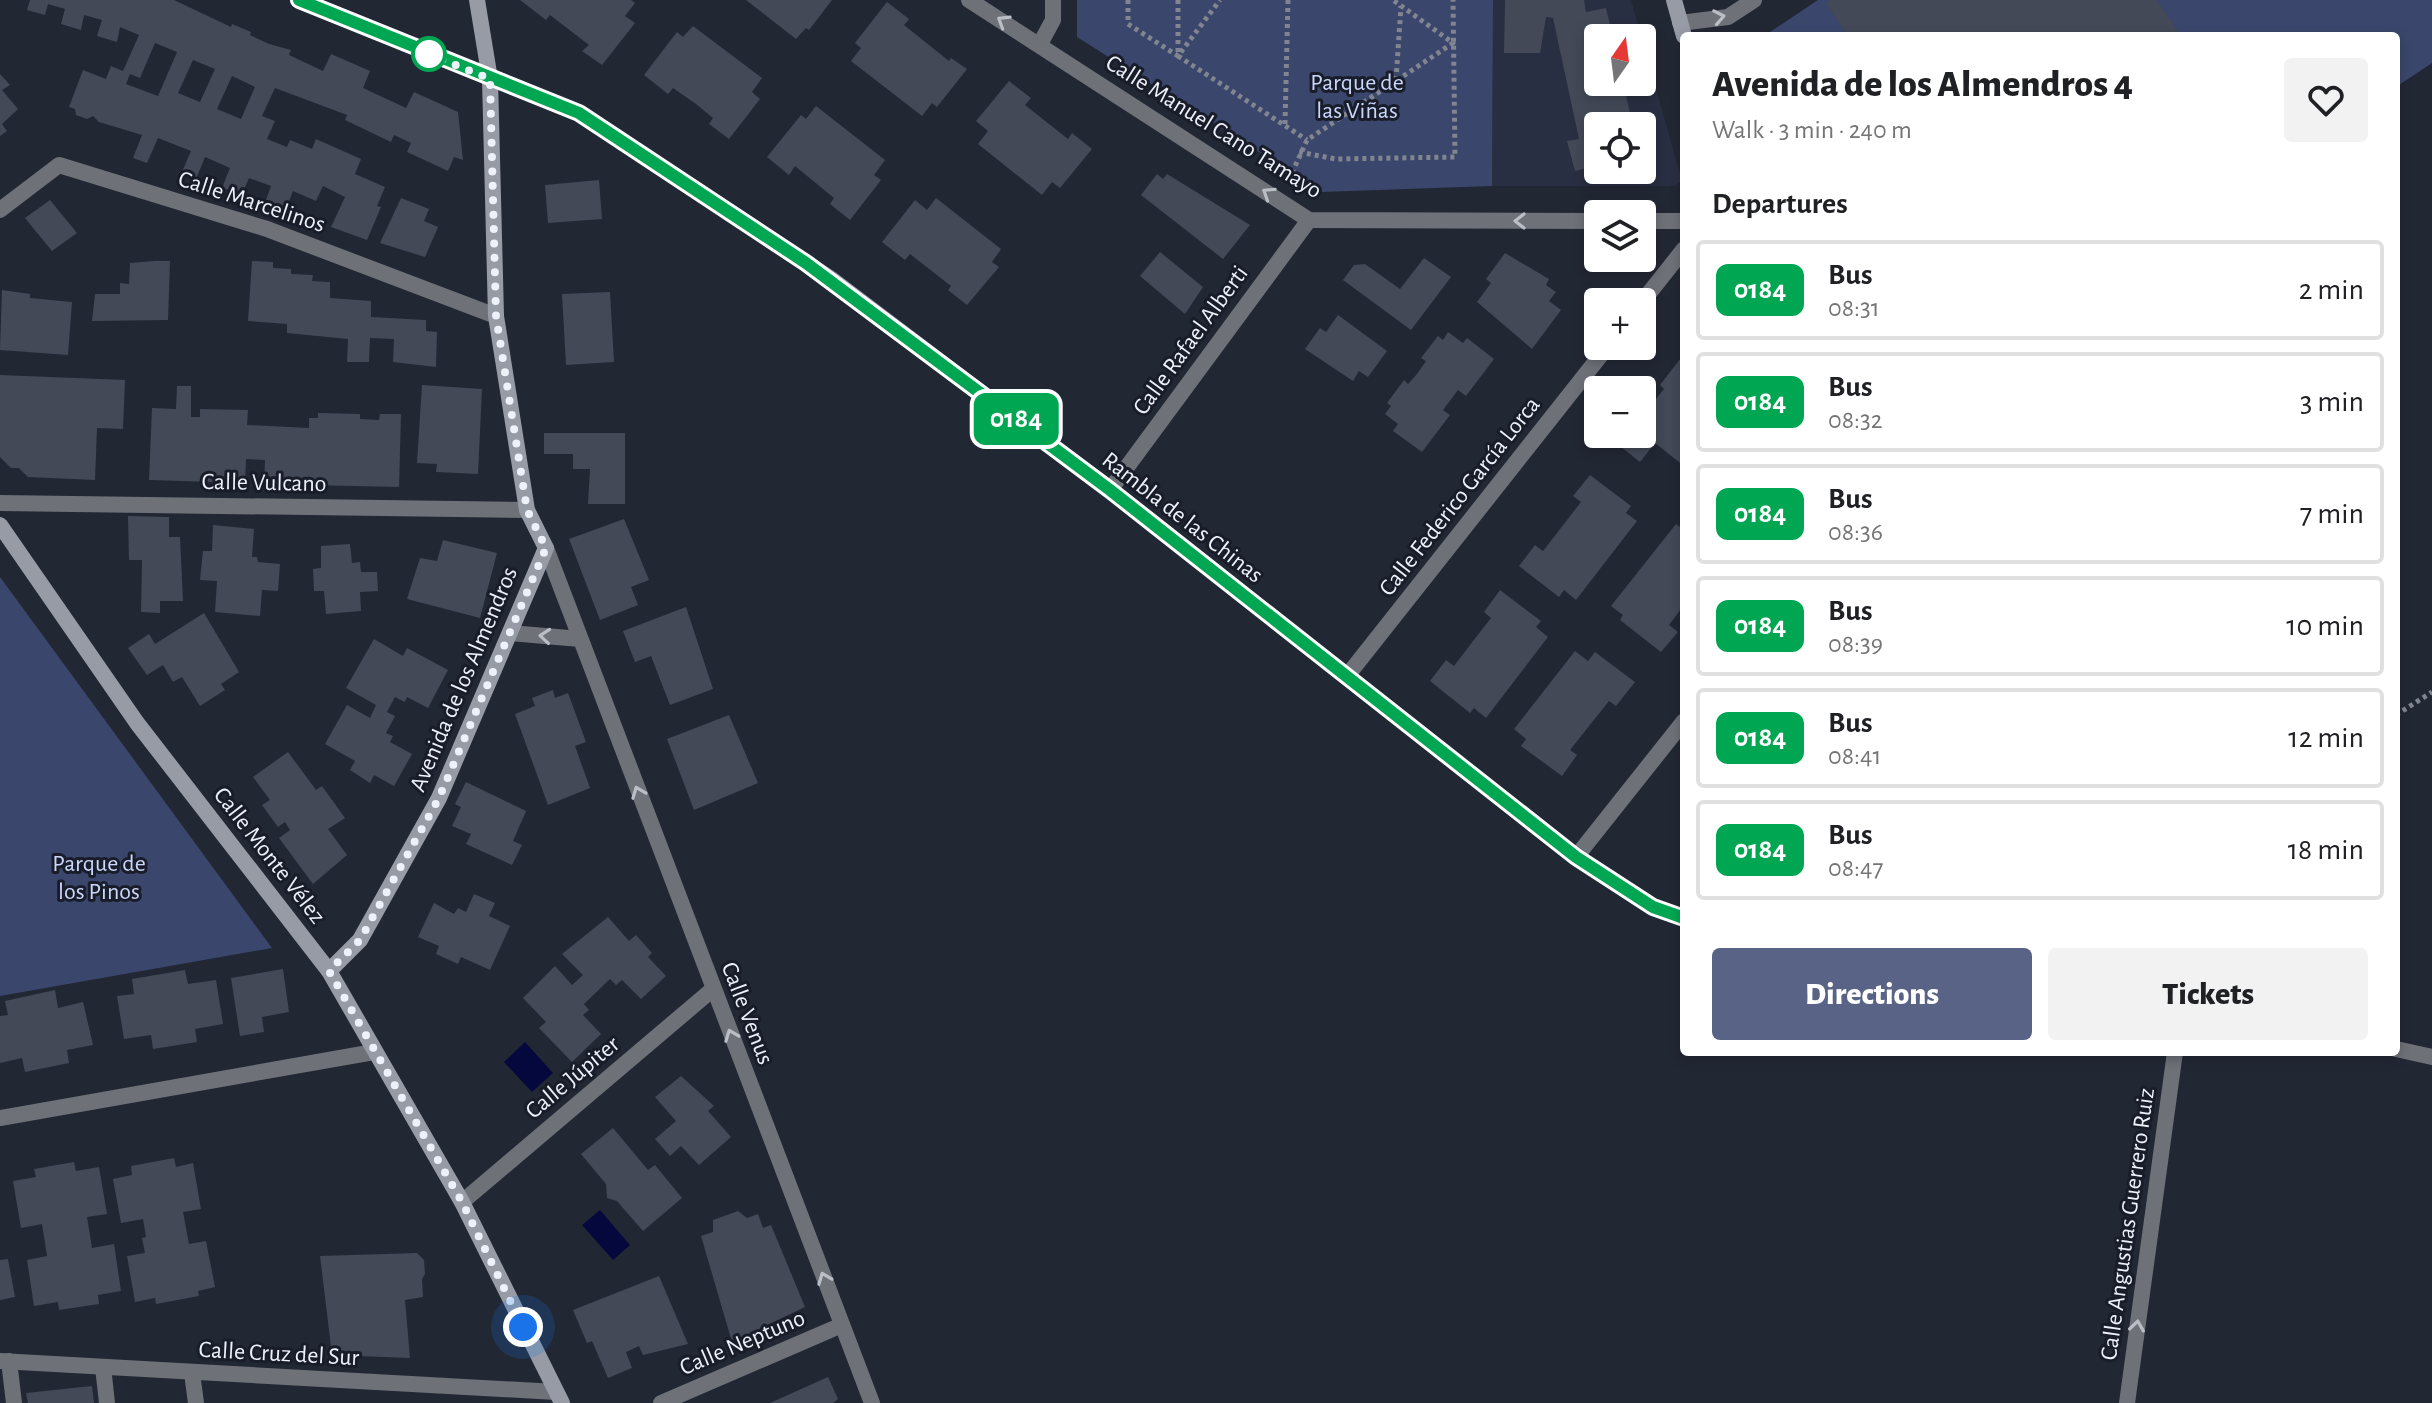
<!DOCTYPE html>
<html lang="en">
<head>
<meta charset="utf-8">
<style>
  :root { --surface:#fff; --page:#f2f2f2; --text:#202124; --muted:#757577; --line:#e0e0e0; --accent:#586386 }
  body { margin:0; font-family:"Alegreya Sans",sans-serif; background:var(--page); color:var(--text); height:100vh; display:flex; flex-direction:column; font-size:30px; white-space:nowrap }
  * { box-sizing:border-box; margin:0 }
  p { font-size:26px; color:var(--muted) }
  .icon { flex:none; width:44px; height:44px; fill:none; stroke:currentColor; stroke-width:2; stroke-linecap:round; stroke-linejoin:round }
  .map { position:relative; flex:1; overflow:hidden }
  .panel { position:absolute; left:1680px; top:32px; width:720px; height:1024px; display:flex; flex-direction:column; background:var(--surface); border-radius:8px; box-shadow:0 4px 12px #0003 }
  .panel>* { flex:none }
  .badge { padding:0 16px; border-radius:12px; font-size:28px; line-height:52px }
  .needle { width:52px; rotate:14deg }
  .fabs { position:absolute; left:1584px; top:24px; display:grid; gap:16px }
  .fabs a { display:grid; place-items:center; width:72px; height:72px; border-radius:8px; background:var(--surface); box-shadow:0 4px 12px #0003; font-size:40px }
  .you { position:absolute; width:40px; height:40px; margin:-20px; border:6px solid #fff; border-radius:50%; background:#1a73e8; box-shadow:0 0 0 12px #1a73e833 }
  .map>.badge { position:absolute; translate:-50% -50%; box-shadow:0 0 0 4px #fff }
  h2 { padding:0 32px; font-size:30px; line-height:72px }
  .round { display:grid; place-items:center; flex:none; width:84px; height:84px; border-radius:8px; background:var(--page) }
  .headline { display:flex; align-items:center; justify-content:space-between; height:136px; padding:0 32px }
  h1 { font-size:38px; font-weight:800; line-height:60px }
  .button { display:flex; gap:16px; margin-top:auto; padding:16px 32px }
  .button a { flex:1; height:92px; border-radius:8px; background:var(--accent); color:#fff; font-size:32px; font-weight:800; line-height:92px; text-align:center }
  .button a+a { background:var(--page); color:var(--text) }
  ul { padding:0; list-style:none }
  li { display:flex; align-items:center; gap:24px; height:100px; margin:0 16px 12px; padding:0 16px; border:4px solid var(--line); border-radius:8px }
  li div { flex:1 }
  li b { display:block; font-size:30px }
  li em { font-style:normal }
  li .badge { min-width:88px; font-weight:700; text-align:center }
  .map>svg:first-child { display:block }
</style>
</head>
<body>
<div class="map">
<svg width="2432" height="1403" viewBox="0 0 2432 1403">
  <rect width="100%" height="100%" fill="#222734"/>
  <!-- built -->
  <path fill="#292f42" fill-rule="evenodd" d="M 1493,0 L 1631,0 L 1682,181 L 1675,186 L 1492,186 ZM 1598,38 L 1642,38 L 1642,82 L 1598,82 ZM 1598,126 L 1642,126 L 1642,170 L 1598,170 Z"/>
  <!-- green -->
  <g fill="#3a466b">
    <path d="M 1077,0 L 1493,0 L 1492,186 L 1322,192 L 1077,37 Z"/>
    <path d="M 1818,0 L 2432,0 L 2432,63 L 2396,87 L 2396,36 L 1764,36 Z"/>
    <path d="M 0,577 L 272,948 L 0,996 Z"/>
  </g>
  <!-- water -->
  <g fill="#05083d">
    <path d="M 525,1042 L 553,1073 L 532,1092 L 504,1062 Z"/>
    <path d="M 600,1210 L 630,1245 L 613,1260 L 582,1225 Z"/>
  </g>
  <!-- building -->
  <g fill="#434957" fill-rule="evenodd">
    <path d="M 30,0 L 174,0 L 231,27 L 232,24 L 251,32 L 250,35 L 269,44 L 291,50 L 289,55 L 323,71 L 331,54 L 370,71 L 363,88 L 406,108 L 414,92 L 458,112 L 463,160 L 454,157 L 448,171 L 407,152 L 411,143 L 394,135 L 391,142 L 345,120 L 347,115 L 275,88 L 262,116 L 275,121 L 267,139 L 287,147 L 290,140 L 312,149 L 316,139 L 361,159 L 355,174 L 385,187 L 377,206 L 381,207 L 367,240 L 331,227 L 345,197 L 323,186 L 316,201 L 293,191 L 285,211 L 265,203 L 271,186 L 249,178 L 242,194 L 222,188 L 230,168 L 205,157 L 196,179 L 181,174 L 191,151 L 158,138 L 147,163 L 133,158 L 142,135 L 99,122 L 93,116 L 87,119 L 76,115 L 75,109 L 69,107 L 83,70 L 106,79 L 111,66 L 123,71 L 139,35 L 120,27 L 117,42 L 97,36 L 102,20 L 84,15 L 81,30 L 61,24 L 65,9 L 48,4 L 45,15 L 27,10 ZM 155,43 L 177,52 L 158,96 L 126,84 L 130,74 L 140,78 ZM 193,60 L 215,69 L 200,102 L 178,93 ZM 232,76 L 255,87 L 241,119 L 217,109 Z"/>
    <path d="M 520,0 L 631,0 L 635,3 L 625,16 L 635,23 L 602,65 L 582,51 L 589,45 L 550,15 L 546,20 Z"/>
    <path d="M 746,0 L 832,0 L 809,30 L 806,28 L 796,39 Z"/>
    <path d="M 1505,0 L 1584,0 L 1586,12 L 1606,8 L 1613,38 L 1598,38 L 1598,82 L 1623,82 L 1633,126 L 1598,126 L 1598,165 L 1575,171 L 1567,141 L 1579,139 L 1553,18 L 1546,17 L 1540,53 L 1504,53 Z"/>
    <path d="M 1831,0 L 2157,0 L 2181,36 L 1848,36 L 1826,3 Z"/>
    <path d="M 887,2 L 909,19 L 904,25 L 949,61 L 951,58 L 967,69 L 937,107 L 932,103 L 922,116 L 851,61 L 861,48 L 855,43 Z"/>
    <path d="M 693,26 L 762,78 L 752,92 L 760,99 L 729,139 L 709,124 L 713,118 L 696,104 L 673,88 L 668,94 L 644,75 L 677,32 L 683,37 Z"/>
    <path d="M 0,74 L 10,85 L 2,90 L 18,109 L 2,124 L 7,131 L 0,136 Z"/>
    <path d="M 1009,81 L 1031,98 L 1025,105 L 1068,139 L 1072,133 L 1092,149 L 1060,188 L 1052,182 L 1042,195 L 978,144 L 988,131 L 976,121 Z"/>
    <path d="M 816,106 L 885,160 L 874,175 L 881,180 L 850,220 L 830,204 L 834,198 L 795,166 L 789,175 L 767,157 L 801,115 L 806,119 Z"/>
    <path d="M 1157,174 L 1163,179 L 1167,174 L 1250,225 L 1223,259 L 1141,195 Z"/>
    <path d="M 599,180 L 602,219 L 548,223 L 545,185 Z"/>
    <path d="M 401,198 L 429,209 L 424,221 L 438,227 L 425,257 L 380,243 Z"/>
    <path d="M 936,198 L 1001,249 L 992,262 L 999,267 L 967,305 L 948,290 L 951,286 L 910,254 L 905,260 L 882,242 L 915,200 L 927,210 Z"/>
    <path d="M 50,200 L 77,233 L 52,251 L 25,218 Z"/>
    <path d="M 1160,252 L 1203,287 L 1185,314 L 1140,276 Z"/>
    <path d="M 1505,253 L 1549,279 L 1546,285 L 1556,292 L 1549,301 L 1561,310 L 1532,349 L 1477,302 L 1491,283 L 1486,279 Z"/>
    <path d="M 1424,258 L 1451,277 L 1411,330 L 1343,280 L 1354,265 L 1365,264 L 1400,289 Z"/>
    <path d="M 155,261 L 170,261 L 168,320 L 92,321 L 95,294 L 120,294 L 120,283 L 129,284 L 130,263 Z"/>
    <path d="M 252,261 L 273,262 L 273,268 L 291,269 L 291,274 L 313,275 L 312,281 L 330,282 L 330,298 L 371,301 L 371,317 L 426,320 L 426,331 L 437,332 L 436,367 L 393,362 L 394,339 L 370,338 L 369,362 L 347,362 L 348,339 L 287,333 L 287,324 L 248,321 Z"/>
    <path d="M 2,290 L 30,294 L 30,298 L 72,302 L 68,355 L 0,350 Z"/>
    <path d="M 610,292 L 614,362 L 566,365 L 562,294 Z"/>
    <path d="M 1338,315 L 1387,351 L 1368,377 L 1359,371 L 1353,381 L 1305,349 L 1320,328 L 1326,332 Z"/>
    <path d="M 1448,332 L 1463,343 L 1467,338 L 1494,359 L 1466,396 L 1458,390 L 1443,410 L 1450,415 L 1422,452 L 1393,431 L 1398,424 L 1385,414 L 1391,406 L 1387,403 L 1404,380 L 1408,384 L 1417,374 L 1426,361 L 1421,358 L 1438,336 L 1443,340 Z"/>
    <path d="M 1684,354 L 1684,466 L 1655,443 L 1640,462 L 1605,434 L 1642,434 L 1642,397 L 1651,405 L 1664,389 L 1660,385 Z"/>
    <path d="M 0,375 L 125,380 L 123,429 L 97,428 L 95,480 L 28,477 L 19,468 L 11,468 L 0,457 Z"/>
    <path d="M 422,385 L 482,389 L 478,474 L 436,472 L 437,464 L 417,463 Z"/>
    <path d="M 177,386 L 191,386 L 191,417 L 200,417 L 200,409 L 248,410 L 247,425 L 309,428 L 309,418 L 318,418 L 318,413 L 360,414 L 360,419 L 379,420 L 380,414 L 401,414 L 399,487 L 264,484 L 265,460 L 246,459 L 245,483 L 149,480 L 152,408 L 176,409 Z"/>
    <path d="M 544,433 L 625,433 L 625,504 L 588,504 L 590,469 L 573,469 L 573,454 L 544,454 Z"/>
    <path d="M 1590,475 L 1631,506 L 1626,513 L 1637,521 L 1576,600 L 1564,590 L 1559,597 L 1519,566 L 1535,545 L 1543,551 L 1581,502 L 1573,496 Z"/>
    <path d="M 128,516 L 169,517 L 169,537 L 180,537 L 183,601 L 160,601 L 160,613 L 141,612 L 142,560 L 129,560 Z"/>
    <path d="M 624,519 L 649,580 L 631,587 L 638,605 L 600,620 L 569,539 Z"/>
    <path d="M 1676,524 L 1684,530 L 1684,605 L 1669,625 L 1678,632 L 1661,652 L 1620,620 L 1623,615 L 1611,606 Z"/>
    <path d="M 213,525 L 254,529 L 252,557 L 257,557 L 258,562 L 280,564 L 278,591 L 262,590 L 260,616 L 215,612 L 217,581 L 200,580 L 203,551 L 212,551 Z"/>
    <path d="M 443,540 L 497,553 L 480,618 L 407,599 L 420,558 L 437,561 Z"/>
    <path d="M 350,544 L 352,563 L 360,562 L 361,572 L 377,572 L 378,591 L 360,592 L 361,611 L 326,614 L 324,591 L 314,591 L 313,569 L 321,568 L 321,546 Z"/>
    <path d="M 1500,590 L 1541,621 L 1536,627 L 1548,637 L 1486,718 L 1474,708 L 1470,713 L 1430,681 L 1446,660 L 1454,666 L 1473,641 L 1491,618 L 1484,612 Z"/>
    <path d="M 686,607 L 713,689 L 670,705 L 651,656 L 635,662 L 623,631 Z"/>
    <path d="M 204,613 L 239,672 L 221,684 L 225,690 L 200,706 L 182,677 L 173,682 L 163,665 L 147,675 L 128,648 L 149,634 L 155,644 Z"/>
    <path d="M 374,639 L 403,656 L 407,648 L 448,670 L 428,708 L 407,697 L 405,702 L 395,697 L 387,712 L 395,716 L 386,733 L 393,736 L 390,742 L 412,754 L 394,786 L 374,775 L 370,783 L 350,770 L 355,761 L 325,744 L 347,705 L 370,718 L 376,705 L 346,688 Z"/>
    <path d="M 1575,651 L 1588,661 L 1595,652 L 1635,682 L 1616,706 L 1609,701 L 1570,750 L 1577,755 L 1562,776 L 1521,746 L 1526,739 L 1514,729 Z"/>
    <path d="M 553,690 L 555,698 L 568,693 L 586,742 L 575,746 L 590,788 L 548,805 L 515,714 L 535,706 L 532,698 Z"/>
    <path d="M 729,715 L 758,783 L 694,810 L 667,739 Z"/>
    <path d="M 288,752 L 316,790 L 322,786 L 345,818 L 328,829 L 347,855 L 313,884 L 279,838 L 290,830 L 285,822 L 278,827 L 262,805 L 270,800 L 253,777 Z"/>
    <path d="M 466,782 L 526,811 L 513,841 L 522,845 L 512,865 L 466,844 L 471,834 L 452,826 L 461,807 L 455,804 Z"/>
    <path d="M 474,894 L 495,903 L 489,916 L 510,926 L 490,970 L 461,957 L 458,964 L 436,954 L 439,946 L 418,937 L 434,903 L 454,914 L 458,908 L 466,912 Z"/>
    <path d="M 608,917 L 629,941 L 636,935 L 652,953 L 648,957 L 666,976 L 641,999 L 622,980 L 616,985 L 610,979 L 584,1004 L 589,1010 L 583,1015 L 601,1034 L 572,1062 L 539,1028 L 546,1022 L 523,998 L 555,966 L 572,985 L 583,975 L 562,954 Z"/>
    <path d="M 283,969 L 289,1012 L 262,1017 L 264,1032 L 240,1036 L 231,978 Z"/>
    <path d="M 185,970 L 188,984 L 216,980 L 223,1024 L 195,1029 L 197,1042 L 153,1049 L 151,1035 L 124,1039 L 117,996 L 134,994 L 132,979 Z"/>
    <path d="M 55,990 L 58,1008 L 83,1002 L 93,1045 L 67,1050 L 69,1063 L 25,1072 L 22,1058 L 0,1063 L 0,1016 L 8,1015 L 5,1001 Z"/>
    <path d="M 681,1076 L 714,1106 L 708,1111 L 731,1137 L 699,1165 L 681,1146 L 670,1156 L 655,1139 L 676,1121 L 655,1097 Z"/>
    <path d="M 613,1128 L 648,1170 L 655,1165 L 682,1198 L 643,1231 L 617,1201 L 607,1198 L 606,1184 L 581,1154 Z"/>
    <path d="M 174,1158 L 176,1167 L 193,1163 L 201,1209 L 183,1212 L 189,1244 L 206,1241 L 215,1287 L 198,1291 L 199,1296 L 156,1304 L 155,1298 L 135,1302 L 127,1256 L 145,1253 L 142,1238 L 146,1237 L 143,1219 L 121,1223 L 113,1179 L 132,1175 L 131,1166 Z"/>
    <path d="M 74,1162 L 76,1171 L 99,1167 L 107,1214 L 87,1217 L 92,1248 L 114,1244 L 121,1291 L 98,1295 L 99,1304 L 59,1310 L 58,1302 L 34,1306 L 27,1260 L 47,1256 L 42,1224 L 21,1228 L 13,1181 L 36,1177 L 34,1169 Z"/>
    <path d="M 738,1211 L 747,1218 L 758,1214 L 763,1228 L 771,1225 L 805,1307 L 732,1342 L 701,1236 L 713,1232 L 713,1220 Z"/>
    <path d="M 417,1253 L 424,1260 L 425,1274 L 422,1279 L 423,1297 L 405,1300 L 410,1358 L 332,1355 L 320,1256 Z"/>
    <path d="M 8,1259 L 15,1297 L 0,1300 L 0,1260 Z"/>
    <path d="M 659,1276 L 688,1344 L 643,1355 L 639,1346 L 626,1352 L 632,1368 L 608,1378 L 592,1341 L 587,1343 L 573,1310 Z"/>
    <path d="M 828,1377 L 838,1399 L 833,1403 L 770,1403 Z"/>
    <path d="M 92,1386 L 94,1403 L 28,1403 L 26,1393 Z"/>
  </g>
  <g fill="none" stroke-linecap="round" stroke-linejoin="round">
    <!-- path -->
    <g stroke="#808590" stroke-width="5" stroke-dasharray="4 4" stroke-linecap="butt">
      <path d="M 1128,0 L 1128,24 L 1178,56 L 1220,0"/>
      <path d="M 1178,0 L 1178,56 L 1307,140"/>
      <path d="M 1396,80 L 1401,6"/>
      <path d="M 1285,124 L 1288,0"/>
      <path d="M 1299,152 L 1336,159 L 1455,157 L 1453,0"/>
      <path d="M 1292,173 L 1307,140 L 1453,43 L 1393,0"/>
      <path d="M 2396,715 L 2432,692"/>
    </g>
    <!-- street -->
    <g stroke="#6e7178" stroke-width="16">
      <path d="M 969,0 L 1309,220 L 1598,221"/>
      <path d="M 1680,23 L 1728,17 L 1754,0"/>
      <path d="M 1040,44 L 1053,20 L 1053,0"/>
      <path d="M 0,210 L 59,165 L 267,229 L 496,316"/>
      <path d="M 1642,221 L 1684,221"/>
      <path d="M 1642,302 L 1684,249"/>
      <path d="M 1110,490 L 1309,220"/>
      <path d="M 0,503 L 527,510"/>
      <path d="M 546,548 L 872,1403"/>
      <path d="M 510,633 L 580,639"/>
      <path d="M 1347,676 L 1608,346"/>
      <path d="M 1576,857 L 1684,721"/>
      <path d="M 2396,1049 L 2432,1057"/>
      <path d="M 0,1118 L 374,1052"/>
      <path d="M 462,1202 L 713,989"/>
      <path d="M 0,1361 L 556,1392"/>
      <path d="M 9,1361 L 14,1403"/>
      <path d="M 103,1367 L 107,1403"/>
      <path d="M 192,1373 L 196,1403"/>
      <path d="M 661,1403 L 842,1325"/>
      <path d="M 2127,1403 L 2175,1052"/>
    </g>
    <!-- secondary -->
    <g stroke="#979ba6" stroke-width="16">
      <path d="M 299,0 L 579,113 L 831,279 L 1110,490 L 1576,857 L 1653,907 L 1684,918"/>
      <path d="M 1674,0 L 1684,36"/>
      <path d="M 0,525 L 137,723 L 329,971 L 462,1202 L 562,1403"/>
      <path d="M 329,971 L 360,940 L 439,798 L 546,548 L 527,510 L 496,316 L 490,79 L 477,0"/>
    </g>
  </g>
  <!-- one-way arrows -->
  <defs><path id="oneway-chevron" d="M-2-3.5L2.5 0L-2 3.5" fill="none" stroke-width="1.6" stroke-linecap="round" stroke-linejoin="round" transform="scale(2)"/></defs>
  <g stroke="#babec6">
    <use href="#oneway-chevron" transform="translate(1719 17) rotate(-11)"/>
    <use href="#oneway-chevron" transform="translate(1003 21) rotate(-148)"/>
    <use href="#oneway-chevron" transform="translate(1268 193) rotate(-147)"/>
    <use href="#oneway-chevron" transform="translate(1520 221) rotate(-180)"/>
    <use href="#oneway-chevron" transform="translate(545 636) rotate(-175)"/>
    <use href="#oneway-chevron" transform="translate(638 792) rotate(-111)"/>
    <use href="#oneway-chevron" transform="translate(731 1035) rotate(-111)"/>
    <use href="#oneway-chevron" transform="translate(824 1278) rotate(-111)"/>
    <use href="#oneway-chevron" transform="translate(2137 1326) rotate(-82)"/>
  </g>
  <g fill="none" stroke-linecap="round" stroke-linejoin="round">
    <defs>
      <path id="line" d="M 299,0 L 579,113 L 806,263 L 1110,490 L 1576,857 L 1653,907 L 1684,918"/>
    </defs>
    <!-- line casing -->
    <use href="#line" stroke="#fff" stroke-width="18"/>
    <!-- line -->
    <use href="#line" stroke="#00a651" stroke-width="12"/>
    <!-- walk -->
    <path stroke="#edf1fa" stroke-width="8" stroke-dasharray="0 14.4" d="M 429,54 L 490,79 L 496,316 L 527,510 L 546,548 L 439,798 L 360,940 L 329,971 L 462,1202 L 523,1327"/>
  </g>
  <!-- markers -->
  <circle fill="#fff" stroke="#00a651" stroke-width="4" cx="429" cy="54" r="16"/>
  <g text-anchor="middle" stroke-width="6" stroke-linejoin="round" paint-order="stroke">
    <!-- park labels -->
    <g font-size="24" fill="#cad7fb" stroke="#191d2a">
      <text x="1357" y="90">Parque de<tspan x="1357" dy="28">las Viñas</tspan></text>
      <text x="99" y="871">Parque de<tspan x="99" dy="28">los Pinos</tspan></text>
    </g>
    <!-- street labels -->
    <g font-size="24" fill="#edf1fa" stroke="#191d2a">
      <text transform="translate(1214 126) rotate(32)" y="8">Calle Manuel Cano Tamayo</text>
      <text transform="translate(252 201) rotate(18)" y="8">Calle Marcelinos</text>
      <text transform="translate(1190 340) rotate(-54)" y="8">Calle Rafael Alberti</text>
      <text transform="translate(264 482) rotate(1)" y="8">Calle Vulcano</text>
      <text transform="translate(1459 496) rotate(-52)" y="8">Calle Federico García Lorca</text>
      <text transform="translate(1183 517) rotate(38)" y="8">Rambla de las Chinas</text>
      <text transform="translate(463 679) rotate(-67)" y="8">Avenida de los Almendros</text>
      <text transform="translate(270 855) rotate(52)" y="8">Calle Monte Vélez</text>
      <text transform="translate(748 1013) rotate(69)" y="8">Calle Venus</text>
      <text transform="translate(572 1077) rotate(-40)" y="8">Calle Júpiter</text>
      <text transform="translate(2127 1224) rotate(-82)" y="8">Calle Angustias Guerrero Ruiz</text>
      <text transform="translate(742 1342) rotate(-23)" y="8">Calle Neptuno</text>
      <text transform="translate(279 1353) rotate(3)" y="8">Calle Cruz del Sur</text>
    </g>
  </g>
</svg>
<div class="fabs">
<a><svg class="needle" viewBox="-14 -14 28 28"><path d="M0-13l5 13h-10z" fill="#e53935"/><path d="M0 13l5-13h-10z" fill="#757577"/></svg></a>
<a><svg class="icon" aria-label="locate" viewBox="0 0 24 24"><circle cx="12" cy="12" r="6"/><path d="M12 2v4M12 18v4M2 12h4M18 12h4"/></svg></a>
<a><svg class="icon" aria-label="layers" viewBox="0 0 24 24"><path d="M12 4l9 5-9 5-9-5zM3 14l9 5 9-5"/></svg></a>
<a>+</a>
<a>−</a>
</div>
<div class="you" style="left:523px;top:1327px"></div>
<b class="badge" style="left:1016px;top:419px;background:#00a651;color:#fff">0184</b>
<section class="panel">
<div class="headline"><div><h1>Avenida de los Almendros 4</h1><p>Walk · 3 min · 240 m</p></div><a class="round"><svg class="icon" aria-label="heart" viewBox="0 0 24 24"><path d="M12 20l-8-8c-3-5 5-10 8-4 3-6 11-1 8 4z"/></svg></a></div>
<h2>Departures</h2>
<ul>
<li><span class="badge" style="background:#00a651;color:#fff">0184</span><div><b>Bus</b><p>08:31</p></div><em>2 min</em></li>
<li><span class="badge" style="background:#00a651;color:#fff">0184</span><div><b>Bus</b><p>08:32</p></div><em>3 min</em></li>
<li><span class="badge" style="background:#00a651;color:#fff">0184</span><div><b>Bus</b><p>08:36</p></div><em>7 min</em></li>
<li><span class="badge" style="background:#00a651;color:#fff">0184</span><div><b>Bus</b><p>08:39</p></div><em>10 min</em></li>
<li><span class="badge" style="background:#00a651;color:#fff">0184</span><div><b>Bus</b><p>08:41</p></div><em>12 min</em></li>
<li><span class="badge" style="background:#00a651;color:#fff">0184</span><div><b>Bus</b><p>08:47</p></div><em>18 min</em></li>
</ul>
<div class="button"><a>Directions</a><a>Tickets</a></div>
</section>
</div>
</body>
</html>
